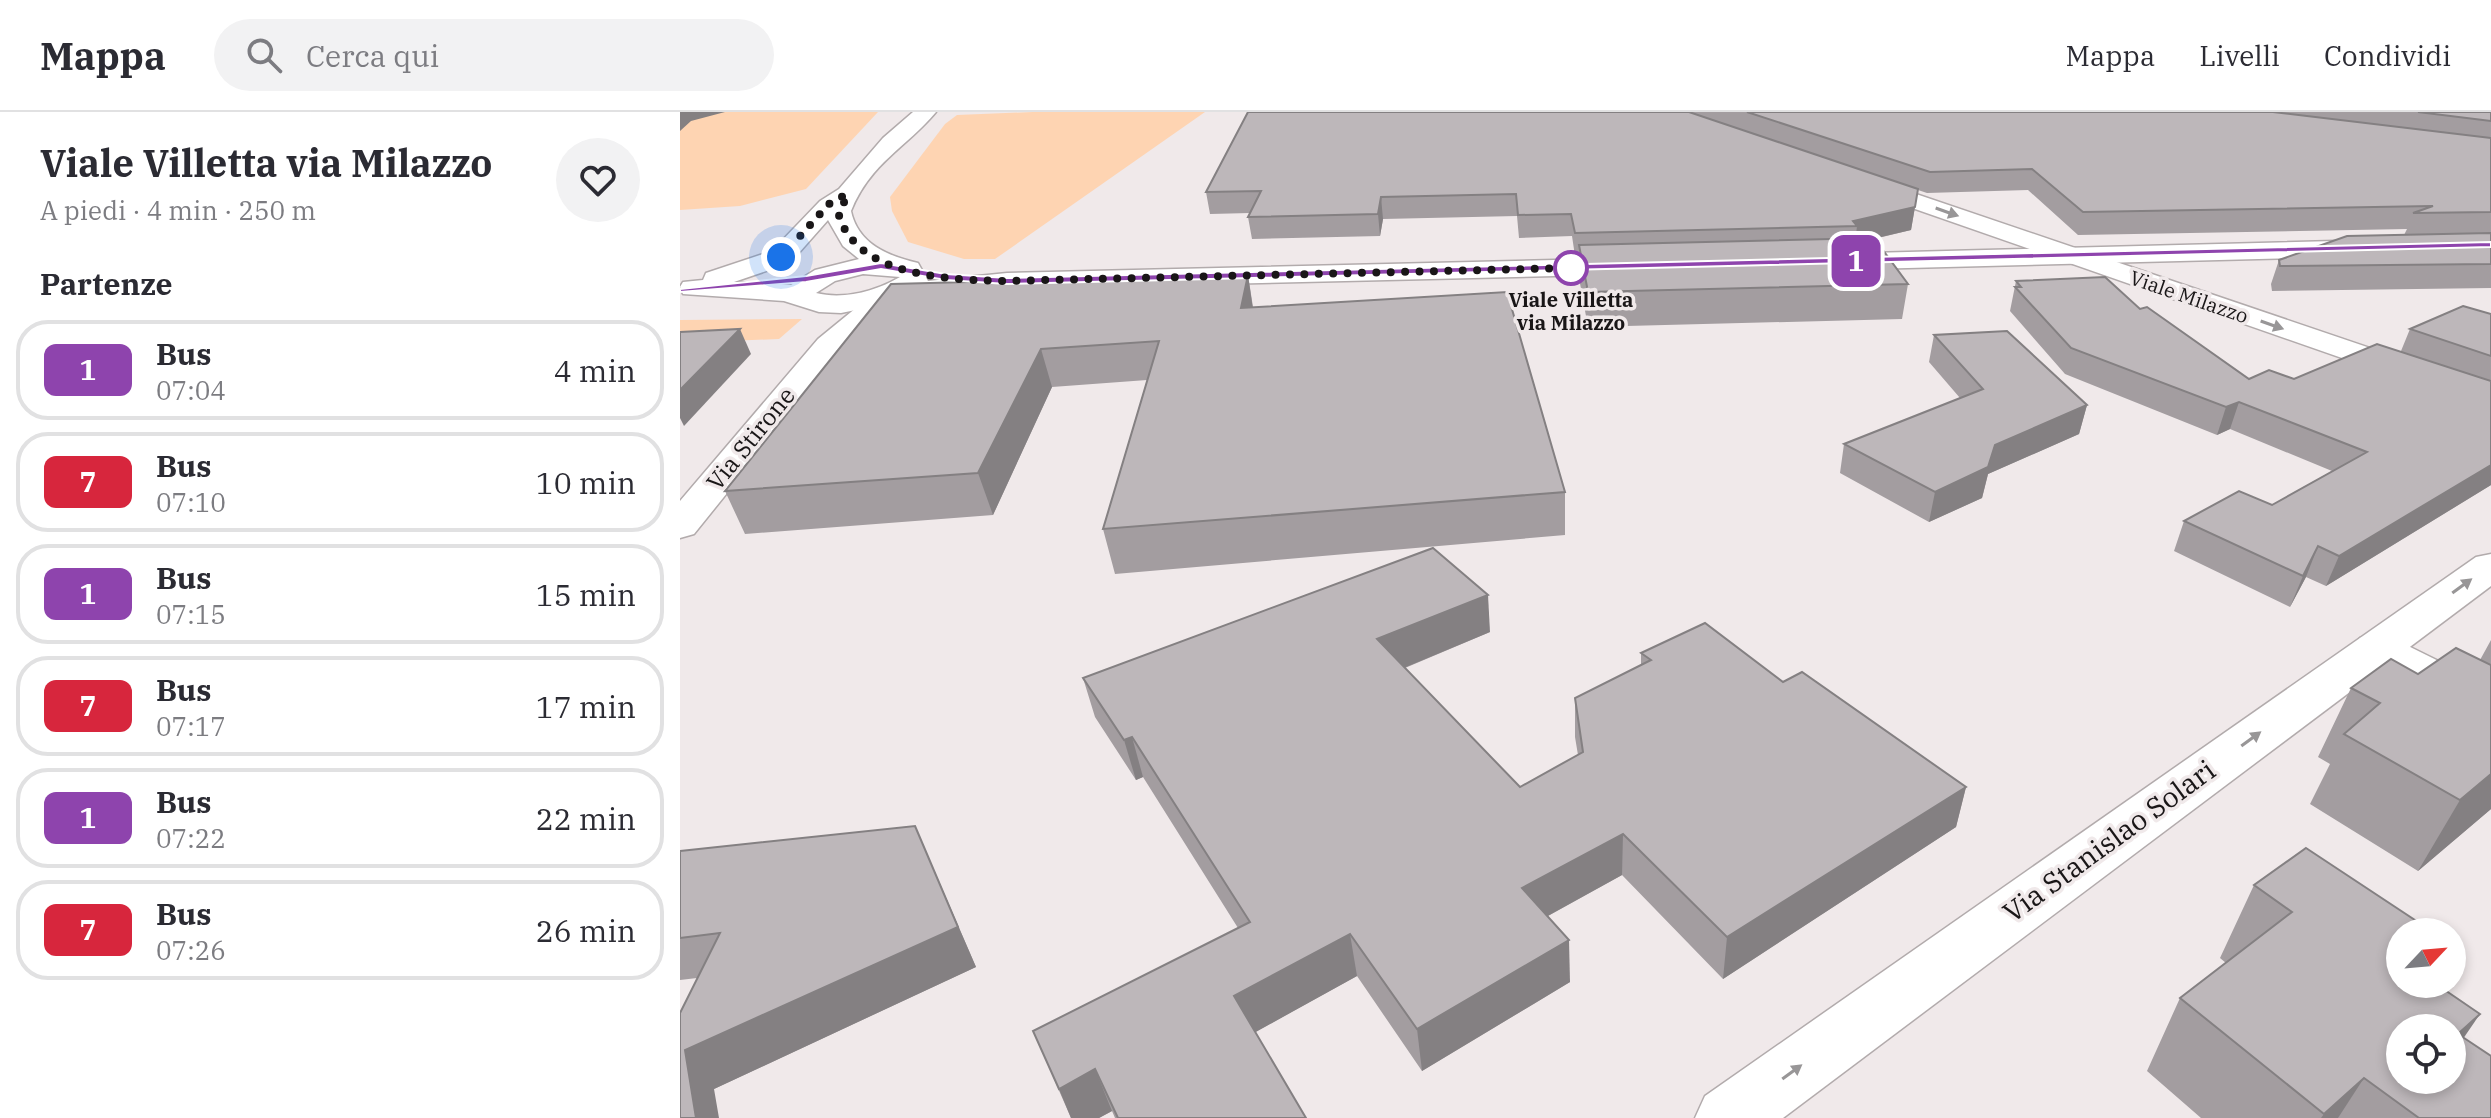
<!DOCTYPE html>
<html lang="it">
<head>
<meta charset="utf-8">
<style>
  :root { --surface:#fff; --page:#f2f2f3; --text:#2b2b33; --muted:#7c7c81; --line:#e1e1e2 }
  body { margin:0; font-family:"IBM Plex Serif",serif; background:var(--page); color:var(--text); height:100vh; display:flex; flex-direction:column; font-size:30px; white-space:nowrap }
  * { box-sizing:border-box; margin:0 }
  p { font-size:26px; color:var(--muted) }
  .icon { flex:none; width:44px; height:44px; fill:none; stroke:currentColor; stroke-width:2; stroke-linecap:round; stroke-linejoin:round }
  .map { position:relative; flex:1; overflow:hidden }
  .sheet { display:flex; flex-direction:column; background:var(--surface); width:680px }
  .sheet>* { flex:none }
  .badge { padding:0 16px; border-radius:12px; font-size:28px; line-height:52px }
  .needle { width:52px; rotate:64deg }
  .tools { position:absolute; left:1706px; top:806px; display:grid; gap:16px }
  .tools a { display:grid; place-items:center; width:80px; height:80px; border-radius:50%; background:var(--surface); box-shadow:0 4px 12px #0003; font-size:40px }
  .you { position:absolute; width:40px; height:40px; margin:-20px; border:6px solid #fff; border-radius:50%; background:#1a73e8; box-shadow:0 0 0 12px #1a73e833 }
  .map>.badge { position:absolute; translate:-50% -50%; box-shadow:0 0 0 4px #fff }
  h2 { padding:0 40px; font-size:30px; line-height:72px }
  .round { display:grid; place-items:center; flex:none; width:84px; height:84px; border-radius:42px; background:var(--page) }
  .head { display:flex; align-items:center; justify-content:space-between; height:136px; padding:0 40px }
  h1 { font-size:38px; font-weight:700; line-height:60px }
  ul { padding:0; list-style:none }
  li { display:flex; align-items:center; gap:24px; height:100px; margin:0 16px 12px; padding:0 24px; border:4px solid var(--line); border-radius:32px }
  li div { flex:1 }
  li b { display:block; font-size:30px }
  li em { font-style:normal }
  li .badge { min-width:88px; font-weight:700; text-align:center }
  header { display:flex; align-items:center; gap:48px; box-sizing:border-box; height:112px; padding:0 40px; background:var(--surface); border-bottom:2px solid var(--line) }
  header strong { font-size:38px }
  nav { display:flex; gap:44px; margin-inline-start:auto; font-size:28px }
  .search { width:560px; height:72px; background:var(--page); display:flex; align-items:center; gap:20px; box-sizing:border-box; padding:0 28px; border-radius:44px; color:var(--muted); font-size:30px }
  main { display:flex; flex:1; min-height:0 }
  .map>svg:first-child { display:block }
</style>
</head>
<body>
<header>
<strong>Mappa</strong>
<div class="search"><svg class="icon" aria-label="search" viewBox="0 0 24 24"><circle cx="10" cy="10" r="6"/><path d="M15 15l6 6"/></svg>Cerca qui</div>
<nav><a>Mappa</a><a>Livelli</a><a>Condividi</a></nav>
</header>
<main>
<section class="sheet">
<div class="head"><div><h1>Viale Villetta via Milazzo</h1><p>A piedi · 4 min · 250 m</p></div><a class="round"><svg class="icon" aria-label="heart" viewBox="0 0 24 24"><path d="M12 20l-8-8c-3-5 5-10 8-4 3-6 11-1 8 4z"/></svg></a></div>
<h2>Partenze</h2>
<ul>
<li><span class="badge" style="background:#8e44ad;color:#fff">1</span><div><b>Bus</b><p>07:04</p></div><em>4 min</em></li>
<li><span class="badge" style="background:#d7263d;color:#fff">7</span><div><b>Bus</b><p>07:10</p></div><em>10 min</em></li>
<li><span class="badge" style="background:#8e44ad;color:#fff">1</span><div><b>Bus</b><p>07:15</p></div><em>15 min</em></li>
<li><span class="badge" style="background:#d7263d;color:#fff">7</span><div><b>Bus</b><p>07:17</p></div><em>17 min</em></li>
<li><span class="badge" style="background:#8e44ad;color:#fff">1</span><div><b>Bus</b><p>07:22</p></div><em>22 min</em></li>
<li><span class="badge" style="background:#d7263d;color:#fff">7</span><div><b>Bus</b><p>07:26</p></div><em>26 min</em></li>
</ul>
</section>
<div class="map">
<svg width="1811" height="1006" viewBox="0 0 1811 1006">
  <rect width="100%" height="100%" fill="#f0e9ea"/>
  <!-- green -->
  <g fill="#fed4b2">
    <path d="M 0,0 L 198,0 L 126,77 L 60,94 L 0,98 Z"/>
    <path d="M 353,0 L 525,0 L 315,147 L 284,147 L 228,130 L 212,99 L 210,85 L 265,12 L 277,3 Z"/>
    <path d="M 122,207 L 99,227 L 0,231 L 0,208 Z"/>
  </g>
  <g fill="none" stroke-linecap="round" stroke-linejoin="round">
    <defs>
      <g id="minor">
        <path d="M 208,176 L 218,178 L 222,184 L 218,190 L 160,241 L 14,422 L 0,426 L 0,389 L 138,227 L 198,178 Z"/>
        <path d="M 1696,522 L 1712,526 L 1811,575 L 1811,610 L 1794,605 L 1680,546 L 1673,536 L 1680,526 Z"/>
      </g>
      <g id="tertiary">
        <path d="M 233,0 L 256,0 C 227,35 190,51 171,99 C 178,132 208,144 238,151 L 248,169 L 327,161 L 957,146 L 966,148 L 970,154 L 966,160 L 957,162 L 327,177 L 258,183 L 248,181 L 245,173 L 220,189 L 161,201 L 139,200 L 104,189 L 3,182 L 0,175 L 3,170 L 23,168 L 26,161 L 92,139 L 140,89 L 159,77 L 203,26 ZM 148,108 L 163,134 L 179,147 L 135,158 L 111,173 L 54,170 L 110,151 ZM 183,162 L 220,165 C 196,179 164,188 136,181 L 155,169 Z"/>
        <path d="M 1811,125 L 1811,141 L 1150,158 L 1141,156 L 1137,150 L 1141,144 L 1150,142 Z"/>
        <path d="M 1811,442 L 1811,474 L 1103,1006 L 1015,1006 L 1025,984 L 1796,445 Z"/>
      </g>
      <path id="secondary" d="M 1180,63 L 1811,277 L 1811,298 L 1172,75 L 1169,70 Z"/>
    </defs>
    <!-- minor casing -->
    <use href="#minor" stroke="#b2abac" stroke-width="3"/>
    <!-- tertiary casing -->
    <use href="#tertiary" stroke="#b2abac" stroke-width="3"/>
    <!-- secondary casing -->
    <use href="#secondary" stroke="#b2abac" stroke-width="3"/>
    <!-- minor -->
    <use href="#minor" fill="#fff" fill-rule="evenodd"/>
    <!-- tertiary -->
    <use href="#tertiary" fill="#fff" fill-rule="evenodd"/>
    <!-- secondary -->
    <use href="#secondary" fill="#fff" fill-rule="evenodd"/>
  </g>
  <!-- wall -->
  <g fill="#a39da0">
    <path d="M 1010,0 L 1811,0 L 1811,176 L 1592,179 L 1591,172 L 1599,148 L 1724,123 L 1727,117 L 1398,123 L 1348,78 L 1247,81 L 1238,78 L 1231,118 L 1194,127 L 1228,172 L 1222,207 L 908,215 L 899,166 L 899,144 L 895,144 L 892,124 L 839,126 L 837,104 L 703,107 L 700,124 L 572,127 L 568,105 L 570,101 L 530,102 L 526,80 Z"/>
    <path d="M 568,163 L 573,195 L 885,380 L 885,423 L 435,462 L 423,417 L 467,268 L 372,275 L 313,403 L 65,422 L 45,379 L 211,172 Z"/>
    <path d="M 1336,169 L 1460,197 L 1569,267 L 1614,267 L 1721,239 L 1730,217 L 1811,202 L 1811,373 L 1646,474 L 1626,465 L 1610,495 L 1494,439 L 1504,409 L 1592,393 L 1652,359 L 1550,317 L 1537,323 L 1385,262 L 1330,199 Z"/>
    <path d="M 1254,223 L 1407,293 L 1399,322 L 1308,362 L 1302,386 L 1249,410 L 1160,361 L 1164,332 L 1280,286 L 1249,250 Z"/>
    <path d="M 810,520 L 725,556 L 840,675 L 898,643 L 895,625 L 895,586 L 961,553 L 961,541 L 1103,570 L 1286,675 L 1276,715 L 1043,867 L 942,763 L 868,804 L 890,870 L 742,959 L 677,864 L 575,920 L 626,1006 L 435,1006 L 432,999 L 419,1006 L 391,1006 L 353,919 L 558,816 L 463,665 L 456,668 L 415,605 L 403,566 Z"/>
    <path d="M 1811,528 L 1811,697 L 1738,759 L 1630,692 L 1650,652 L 1638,645 L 1671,576 L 1800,548 Z"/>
    <path d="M 235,714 L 296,855 L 34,977 L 0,1006 L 17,866 L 0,868 L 0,739 Z"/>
    <path d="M 1574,773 L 1720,872 L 1784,926 L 1811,1006 L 1521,1006 L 1467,959 L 1500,886 L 1546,851 L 1540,846 Z"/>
  </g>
  <!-- shaded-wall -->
  <g fill="#848082">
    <path d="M 0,0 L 45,0 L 11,9 L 0,19 Z"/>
    <path d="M 1238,77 L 1231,118 L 1175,131 L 1177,114 L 1173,109 Z"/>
    <path d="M 701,85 L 703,107 L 700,124 L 698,102 Z"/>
    <path d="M 568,163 L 573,198 L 561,196 Z"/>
    <path d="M 60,217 L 71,242 L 4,314 L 0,306 L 0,278 Z"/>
    <path d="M 361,237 L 372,275 L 313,403 L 298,361 Z"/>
    <path d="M 1559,290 L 1550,317 L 1537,323 L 1546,295 Z"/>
    <path d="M 1407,293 L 1399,322 L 1308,362 L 1302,386 L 1249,410 L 1255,380 L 1315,333 Z"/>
    <path d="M 1811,353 L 1811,373 L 1646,474 L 1659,444 Z"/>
    <path d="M 1638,434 L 1626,465 L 1610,495 L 1623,464 Z"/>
    <path d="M 808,483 L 810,520 L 702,565 L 697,527 Z"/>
    <path d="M 452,625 L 463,665 L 456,668 L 444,628 Z"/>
    <path d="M 1811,662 L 1811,697 L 1738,759 L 1780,688 Z"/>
    <path d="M 1286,675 L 1276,715 L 1043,867 L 1047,825 Z"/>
    <path d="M 235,714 L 296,855 L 34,977 L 39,1006 L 16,1006 L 5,938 Z"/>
    <path d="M 943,722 L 942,763 L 844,817 L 842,776 Z"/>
    <path d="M 670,822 L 677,864 L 565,926 L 554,884 Z"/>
    <path d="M 889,828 L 890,870 L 742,959 L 737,917 Z"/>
    <path d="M 1800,902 L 1772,943 L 1778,922 Z"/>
    <path d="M 415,957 L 432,999 L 419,1006 L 391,1006 L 379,977 Z"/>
    <path d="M 1684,966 L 1658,1006 L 1641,1006 L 1644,1002 Z"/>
  </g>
  <!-- building -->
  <g fill="#bdb7ba" stroke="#848082" stroke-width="2" fill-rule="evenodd">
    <path d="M 568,0 L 1009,0 L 1238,77 L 1235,95 L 1173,109 L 1177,114 L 895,121 L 891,102 L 838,103 L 836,82 L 701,85 L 698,102 L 568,105 L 581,79 L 526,80 Z"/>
    <path d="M 1067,0 L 1593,0 L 1811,26 L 1811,100 L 1733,101 L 1753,94 L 1403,100 L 1352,57 L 1250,60 Z"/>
    <path d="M 1738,0 L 1811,0 L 1811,9 Z"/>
    <path d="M 1811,121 L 1811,152 L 1600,154 L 1599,148 L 1667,124 Z"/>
    <path d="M 1194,126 L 1228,172 L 908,180 L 899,133 Z"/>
    <path d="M 568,163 L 561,196 L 827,180 L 885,380 L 423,417 L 479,229 L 361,237 L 298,361 L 45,379 L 211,172 Z"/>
    <path d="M 1425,165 L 1460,197 L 1467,195 L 1569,267 L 1589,258 L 1614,267 L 1697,232 L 1811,269 L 1811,353 L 1659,444 L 1638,434 L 1623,464 L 1504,409 L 1559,379 L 1592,393 L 1687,340 L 1559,290 L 1546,295 L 1391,236 L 1335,175 L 1341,175 L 1336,169 Z"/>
    <path d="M 1783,194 L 1811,202 L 1811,244 L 1730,217 Z"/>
    <path d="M 60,217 L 0,278 L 0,220 Z"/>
    <path d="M 1327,219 L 1407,293 L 1315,333 L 1308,355 L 1255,380 L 1164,332 L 1303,277 L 1254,223 Z"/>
    <path d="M 753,436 L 808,483 L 697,527 L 840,675 L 903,640 L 895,586 L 971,548 L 961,541 L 1025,511 L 1103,570 L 1122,560 L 1286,675 L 1047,825 L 943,722 L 842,776 L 889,828 L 737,917 L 670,822 L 554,884 L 626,1006 L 438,1006 L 415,957 L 379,977 L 353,919 L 570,810 L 452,625 L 444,628 L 403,566 Z"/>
    <path d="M 1776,536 L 1811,553 L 1811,662 L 1780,688 L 1664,622 L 1700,591 L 1671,576 L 1711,547 L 1738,562 Z"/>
    <path d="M 235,714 L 278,815 L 5,938 L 16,1006 L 0,1006 L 0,901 L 40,821 L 0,826 L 0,739 Z"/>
    <path d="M 1626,736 L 1753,820 L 1720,820 L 1720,872 L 1756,872 L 1800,902 L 1778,922 L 1811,944 L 1811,1006 L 1739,1006 L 1684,966 L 1644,1002 L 1500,886 L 1612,800 L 1574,773 ZM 1720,916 L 1772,916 L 1772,968 L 1720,968 Z"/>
  </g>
  <!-- one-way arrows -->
  <defs><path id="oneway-solid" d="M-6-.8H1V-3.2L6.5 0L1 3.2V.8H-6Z" transform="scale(2)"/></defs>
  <g fill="#989697">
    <use href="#oneway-solid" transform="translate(1267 100) rotate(19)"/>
    <use href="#oneway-solid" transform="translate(1592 213) rotate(19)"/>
    <use href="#oneway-solid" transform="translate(1782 474) rotate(-36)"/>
    <use href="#oneway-solid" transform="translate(1571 627) rotate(-36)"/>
    <use href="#oneway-solid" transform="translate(1112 960) rotate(-36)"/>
  </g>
  <!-- line -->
  <path fill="#8e44ad" stroke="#fff" stroke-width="2" d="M 1811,130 L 1811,135 L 327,172 L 266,168 L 201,157 L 126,170 L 0,180 L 0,177 L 126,164 L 201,151 L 266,162 L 327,166 Z"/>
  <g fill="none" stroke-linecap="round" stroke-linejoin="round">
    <!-- walk -->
    <path stroke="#191617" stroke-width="8" stroke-dasharray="0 14.4" d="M 101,145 L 149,92 L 167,82 L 159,104 C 179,166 272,168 327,169 L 891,156"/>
  </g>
  <!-- markers -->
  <circle fill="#fff" stroke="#8e44ad" stroke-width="4" cx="891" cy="156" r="16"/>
  <g text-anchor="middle" stroke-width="7" stroke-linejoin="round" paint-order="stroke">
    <!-- far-street labels -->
    <g font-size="20" fill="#191617" stroke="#f0e9ea">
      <text transform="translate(1509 185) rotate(19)" y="7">Viale Milazzo</text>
    </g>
    <!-- far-stop labels -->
    <g font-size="20" font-weight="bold" fill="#191617" stroke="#f0e9ea">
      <text x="891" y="195">Viale Villetta<tspan x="891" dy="23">via Milazzo</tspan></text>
    </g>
    <!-- street labels -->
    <g font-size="24" fill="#191617" stroke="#f0e9ea">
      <text transform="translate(71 327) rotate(-51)" y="8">Via Stirone</text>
    </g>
    <!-- near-street labels -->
    <g font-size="28" fill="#191617" stroke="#f0e9ea">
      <text transform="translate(1429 729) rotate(-36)" y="10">Via Stanislao Solari</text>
    </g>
  </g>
</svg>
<div class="tools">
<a><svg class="needle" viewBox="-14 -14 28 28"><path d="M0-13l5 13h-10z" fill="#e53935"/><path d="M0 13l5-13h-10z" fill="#7c7c81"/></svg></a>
<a><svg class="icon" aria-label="locate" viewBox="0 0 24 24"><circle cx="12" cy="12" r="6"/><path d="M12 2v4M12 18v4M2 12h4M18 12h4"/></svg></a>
</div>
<div class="you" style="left:101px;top:145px"></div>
<b class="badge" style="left:1176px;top:149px;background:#8e44ad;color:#fff">1</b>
</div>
</main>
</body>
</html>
